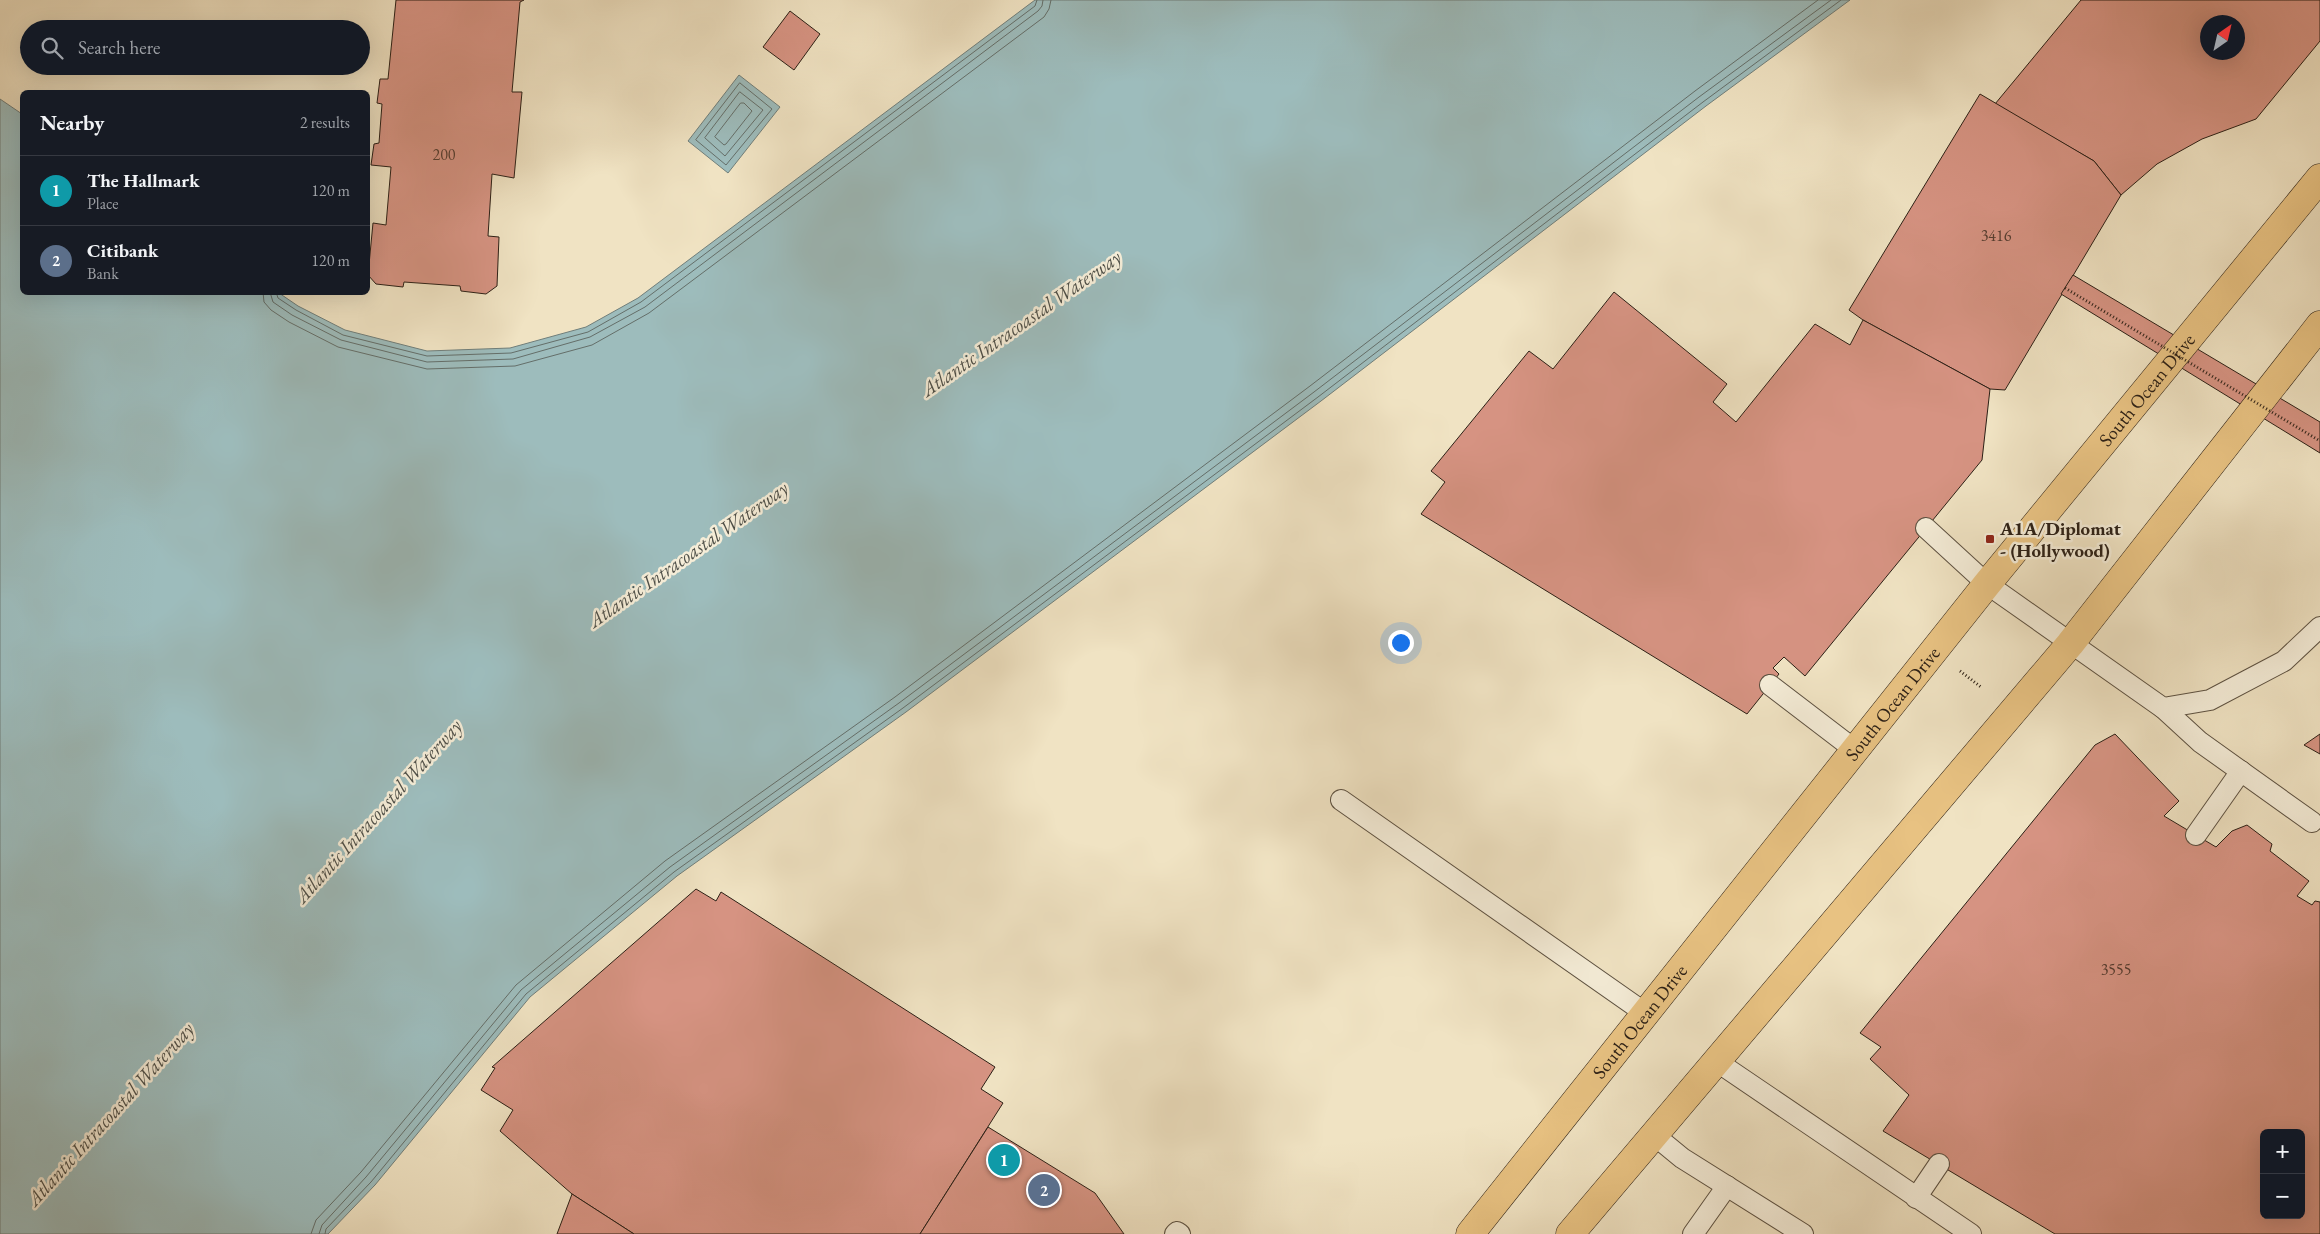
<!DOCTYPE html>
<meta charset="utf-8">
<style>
body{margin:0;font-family:"EB Garamond",serif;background:#242831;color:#f1f3f6}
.controls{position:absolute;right:15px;bottom:15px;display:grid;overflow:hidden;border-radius:8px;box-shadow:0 5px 20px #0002}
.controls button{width:45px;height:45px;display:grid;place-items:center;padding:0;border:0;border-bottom:1px solid #363941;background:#171b24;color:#f1f3f6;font:25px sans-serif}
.compass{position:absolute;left:2200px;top:15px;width:45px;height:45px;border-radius:50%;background:#171b24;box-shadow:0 5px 20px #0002;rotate:34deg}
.you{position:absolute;left:1400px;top:642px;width:18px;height:18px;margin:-12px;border:4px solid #fff;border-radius:50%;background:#1a73e8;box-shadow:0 0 0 8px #1a73e833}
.badge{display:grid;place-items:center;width:32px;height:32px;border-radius:50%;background:#0f766e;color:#fff;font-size:16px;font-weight:700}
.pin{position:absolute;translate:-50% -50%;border:2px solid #fff;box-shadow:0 1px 5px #0006}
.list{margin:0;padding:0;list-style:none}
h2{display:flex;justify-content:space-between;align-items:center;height:65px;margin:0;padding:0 20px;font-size:21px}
h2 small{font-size:16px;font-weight:400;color:#9ea1a6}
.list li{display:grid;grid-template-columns:32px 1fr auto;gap:15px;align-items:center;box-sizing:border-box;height:70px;padding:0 20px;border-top:1px solid #363941}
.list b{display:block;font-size:19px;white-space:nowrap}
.list p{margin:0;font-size:16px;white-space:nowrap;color:#9ea1a6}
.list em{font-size:16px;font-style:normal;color:#9ea1a6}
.icon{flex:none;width:28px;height:28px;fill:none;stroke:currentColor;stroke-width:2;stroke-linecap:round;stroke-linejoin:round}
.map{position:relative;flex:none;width:2320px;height:1234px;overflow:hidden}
.search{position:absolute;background:#171b24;box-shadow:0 5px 20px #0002;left:20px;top:20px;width:350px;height:55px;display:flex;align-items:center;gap:12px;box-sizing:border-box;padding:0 18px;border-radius:28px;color:#9ea1a6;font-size:19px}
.panel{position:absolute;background:#171b24;box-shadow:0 5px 20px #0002;left:20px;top:90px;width:350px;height:205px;border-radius:8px}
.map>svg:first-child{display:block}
.water{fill:#9dbcbc;stroke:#707e7a}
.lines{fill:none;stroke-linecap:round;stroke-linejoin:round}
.shore{stroke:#646e69;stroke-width:1}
.building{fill:#d69382;stroke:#2c2016;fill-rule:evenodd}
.service-casing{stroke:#5d5141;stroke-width:22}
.primary-casing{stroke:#2c2016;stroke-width:29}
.path{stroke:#2c2016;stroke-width:3;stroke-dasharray:1 2.5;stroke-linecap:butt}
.service{stroke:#f5edd8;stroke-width:20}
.primary{stroke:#e8c282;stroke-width:28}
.path-bridge{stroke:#2c2016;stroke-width:3;stroke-dasharray:1 2.5;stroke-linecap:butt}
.poi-dot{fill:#8f2418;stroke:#f5edd8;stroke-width:2}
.labels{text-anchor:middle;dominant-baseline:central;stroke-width:5;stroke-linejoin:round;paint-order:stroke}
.number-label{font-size:16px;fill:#563d31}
.street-label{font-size:19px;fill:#2c2016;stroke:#f5edd8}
.poi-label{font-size:19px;font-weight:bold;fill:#2c2016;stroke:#f5edd8;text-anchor:start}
.water-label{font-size:20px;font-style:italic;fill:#4e4f48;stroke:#f5edd8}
</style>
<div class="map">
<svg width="2320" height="1234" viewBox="0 0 2320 1234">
<rect width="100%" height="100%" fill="#f0e3c3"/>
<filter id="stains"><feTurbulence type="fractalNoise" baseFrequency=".004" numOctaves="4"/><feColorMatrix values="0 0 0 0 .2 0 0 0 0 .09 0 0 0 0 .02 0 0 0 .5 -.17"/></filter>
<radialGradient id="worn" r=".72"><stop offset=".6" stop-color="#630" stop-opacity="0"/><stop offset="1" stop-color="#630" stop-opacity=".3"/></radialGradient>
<g class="water">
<polygon points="1035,0 1850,0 1706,106 1321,401 906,712 677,876 530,997 375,1185 328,1234 0,1234 0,99 22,114 22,292 279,293 298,306 345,330 427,351 510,348 586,327 638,298"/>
<polygon points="739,75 780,107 728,173 688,141"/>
</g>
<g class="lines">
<g class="shore">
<polygon points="740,83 772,109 726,165 696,140"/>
<polygon points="740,92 763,110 725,156 705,138"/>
<polygon points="741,103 744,103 752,111 726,144 724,145 715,137"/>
<polyline points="263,292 264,302 271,310 289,322 338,347 427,369 515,366 592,345 649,313 1044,17 1049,9 1051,0"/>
<polyline points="270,292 273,302 292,315 341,340 427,362 513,359 590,337 645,307 1038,11 1042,6 1043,0"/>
<polyline points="276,292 278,298 296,310 343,335 427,356 511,353 588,332 641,302 1035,6 1037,0"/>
<polyline points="311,1234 316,1220 361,1172 516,985 665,861 895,697 1310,386 1695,91 1818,0"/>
<polyline points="319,1234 322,1225 366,1177 521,990 670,867 899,703 1314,392 1699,97 1831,0"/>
<polyline points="325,1234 326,1229 371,1182 526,994 674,872 903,708 1318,397 1703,102 1841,0"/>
</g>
</g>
<g class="building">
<polygon points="396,0 524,0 520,2 512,92 522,92 514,178 492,174 488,236 499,237 497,286 486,294 461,291 460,286 404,282 403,287 376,284 368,275 373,223 386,225 391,167 371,165 374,144 379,143 382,104 377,103 380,79 388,79"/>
<path d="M 2081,0 L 2320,0 L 2320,41 L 2256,119 L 2202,139 L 2157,164 L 2121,195 L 2094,161 L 1995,104 ZM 2208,22 L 2238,22 L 2238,52 L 2208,52 Z"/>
<polygon points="790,11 820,34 794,70 763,47"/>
<polygon points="1980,94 2094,161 2121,195 2005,390 1990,389 1863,320 1849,310"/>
<polygon points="2073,275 2320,422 2320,453 2061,294"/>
<polygon points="1614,292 1727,384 1713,402 1736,422 1815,324 1850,345 1863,320 1990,389 1982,460 1805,676 1784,657 1773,668 1779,674 1747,714 1421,514 1445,482 1431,471 1529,351 1553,369"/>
<path d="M 2115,734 L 2179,801 L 2164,816 L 2216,847 L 2232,831 L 2247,825 L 2272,844 L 2270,851 L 2309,881 L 2297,896 L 2312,905 L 2315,901 L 2320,902 L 2320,1234 L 2055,1234 L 1883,1131 L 1909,1095 L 1870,1059 L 1881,1047 L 1860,1033 L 2095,745 ZM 2264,1133 L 2301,1133 L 2301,1215 L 2264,1215 Z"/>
<polygon points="2320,734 2320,754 2304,745"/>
<polygon points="696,889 716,901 721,892 995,1067 981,1089 1003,1103 920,1234 634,1234 572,1194 500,1131 513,1110 481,1090 495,1068 492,1067"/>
<polygon points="988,1127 1095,1193 1124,1234 920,1234"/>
<polygon points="572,1194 634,1234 557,1234"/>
</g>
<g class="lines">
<defs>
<g id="service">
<polyline points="1926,528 1987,584 2163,708 2210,700 2284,661 2320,627"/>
<polyline points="1770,685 1855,750"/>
<polyline points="2163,708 2200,742 2312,822"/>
<polyline points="1341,800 1645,1013"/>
<polyline points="2196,835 2241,771"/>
<polyline points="1716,1061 1971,1234"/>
<polyline points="1654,1135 1682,1158 1803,1234"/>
<polyline points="1916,1198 1939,1164"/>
<polyline points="1175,1234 1177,1232 1180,1234"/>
<polyline points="1693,1234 1727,1186"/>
</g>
<g id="primary">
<path id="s1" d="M 1470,1234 L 1987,584 L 2320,178"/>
<polyline points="1570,1234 2070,644 2320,325"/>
</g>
</defs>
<use href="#service" class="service-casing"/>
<use href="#primary" class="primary-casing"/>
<polyline class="path" points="1960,671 1981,687"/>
<use href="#service" class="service"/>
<use href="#primary" class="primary"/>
<polyline class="path-bridge" points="2065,288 2320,441"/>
</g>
<rect class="poi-dot" x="1985" y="534" width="10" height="10" rx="2.5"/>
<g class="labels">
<g class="number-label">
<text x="444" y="154">200</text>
<text x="1996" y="235">3416</text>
<text x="2116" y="969">3555</text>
</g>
<g class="street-label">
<text stroke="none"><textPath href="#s1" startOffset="1082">South Ocean Drive</textPath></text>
<text stroke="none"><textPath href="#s1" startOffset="678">South Ocean Drive</textPath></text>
<text stroke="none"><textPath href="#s1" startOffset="272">South Ocean Drive</textPath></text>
</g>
<g class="poi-label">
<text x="2000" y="528">A1A/Diplomat<tspan x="2000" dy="22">- (Hollywood)</tspan></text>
</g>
<g class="water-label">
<text transform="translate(1021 323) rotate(-35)">Atlantic Intracoastal Waterway</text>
<text transform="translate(688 554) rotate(-35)">Atlantic Intracoastal Waterway</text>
<text transform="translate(378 811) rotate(-48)">Atlantic Intracoastal Waterway</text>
<text transform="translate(110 1114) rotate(-48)">Atlantic Intracoastal Waterway</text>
</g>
</g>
<rect width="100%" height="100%" filter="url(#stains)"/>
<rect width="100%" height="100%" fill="url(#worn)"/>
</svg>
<div class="controls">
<button>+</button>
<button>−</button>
</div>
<svg class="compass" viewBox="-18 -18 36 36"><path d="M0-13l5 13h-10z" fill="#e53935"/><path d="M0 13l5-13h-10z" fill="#9ea1a6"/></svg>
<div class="you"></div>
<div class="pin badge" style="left:1004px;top:1160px;background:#0f9aa8">1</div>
<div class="pin badge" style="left:1044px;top:1190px;background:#5c6f8a">2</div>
<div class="search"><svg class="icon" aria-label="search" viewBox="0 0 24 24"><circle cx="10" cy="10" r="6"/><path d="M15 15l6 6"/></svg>Search here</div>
<section class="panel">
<h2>Nearby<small>2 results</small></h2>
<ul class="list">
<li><span class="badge" style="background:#0f9aa8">1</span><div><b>The Hallmark</b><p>Place</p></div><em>120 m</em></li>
<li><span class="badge" style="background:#5c6f8a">2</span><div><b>Citibank</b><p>Bank</p></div><em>120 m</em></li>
</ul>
</section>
</div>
